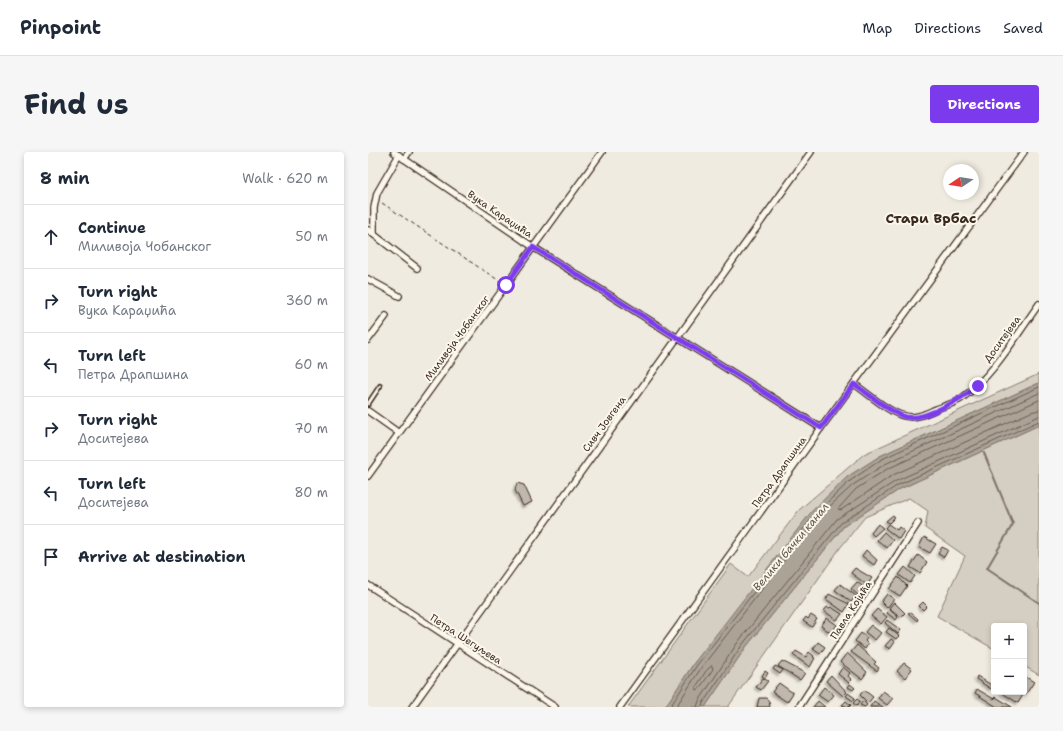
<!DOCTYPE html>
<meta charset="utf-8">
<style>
body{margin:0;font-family:"Shantell Sans",sans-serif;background:#f6f6f7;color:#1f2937}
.controls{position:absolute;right:12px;bottom:12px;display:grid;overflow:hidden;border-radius:4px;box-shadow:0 2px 6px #0003}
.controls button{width:36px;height:36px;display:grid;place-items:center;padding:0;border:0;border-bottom:1px solid #e0e1e3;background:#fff;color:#1f2937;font:20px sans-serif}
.compass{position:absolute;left:575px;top:12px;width:36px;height:36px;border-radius:50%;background:#fff;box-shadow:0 2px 6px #0003;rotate:258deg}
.stop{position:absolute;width:12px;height:12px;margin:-9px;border:3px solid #7c3aed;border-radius:50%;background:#fff}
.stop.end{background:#7c3aed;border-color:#fff;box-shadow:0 1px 4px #0008}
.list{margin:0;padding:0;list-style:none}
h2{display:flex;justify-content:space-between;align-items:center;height:52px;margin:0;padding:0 16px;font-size:17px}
h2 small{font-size:13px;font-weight:400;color:#747a83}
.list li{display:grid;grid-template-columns:26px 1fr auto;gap:12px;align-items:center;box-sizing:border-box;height:64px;padding:0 16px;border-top:1px solid #e0e1e3}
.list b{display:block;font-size:15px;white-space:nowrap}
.list p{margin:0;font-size:13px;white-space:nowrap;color:#747a83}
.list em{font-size:13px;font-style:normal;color:#747a83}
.icon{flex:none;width:22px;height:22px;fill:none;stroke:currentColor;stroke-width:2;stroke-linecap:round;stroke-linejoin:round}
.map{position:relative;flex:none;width:671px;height:555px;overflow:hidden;border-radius:4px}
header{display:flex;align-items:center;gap:24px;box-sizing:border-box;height:56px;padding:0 20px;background:#fff;border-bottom:1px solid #e0e1e3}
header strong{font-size:19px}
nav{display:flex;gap:22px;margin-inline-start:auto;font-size:14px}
.intro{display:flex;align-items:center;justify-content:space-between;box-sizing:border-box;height:96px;padding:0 24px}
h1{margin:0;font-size:28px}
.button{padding:10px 18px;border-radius:4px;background:#7c3aed;color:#fff;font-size:14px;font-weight:700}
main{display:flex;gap:24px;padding:0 24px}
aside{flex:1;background:#fff;border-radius:4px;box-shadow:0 2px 6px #0003}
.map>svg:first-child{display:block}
.green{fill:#d5cec3;stroke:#887c70}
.water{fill:#aca397;stroke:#7f7367}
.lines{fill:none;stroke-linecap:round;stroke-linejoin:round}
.shore{stroke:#685a4e;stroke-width:1}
.stream{stroke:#7f7367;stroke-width:2}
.building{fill:#c0b8ad;stroke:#3b2a1e;filter:url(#shadow)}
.service-casing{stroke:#3b2a1e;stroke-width:6}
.minor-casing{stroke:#3b2a1e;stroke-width:8}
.path{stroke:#3b2a1e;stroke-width:1;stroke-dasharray:4 3;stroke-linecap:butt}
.service{stroke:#fbf7ec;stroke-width:3}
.minor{stroke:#fbf7ec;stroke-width:5.5}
.route{stroke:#7c3aed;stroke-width:5}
.labels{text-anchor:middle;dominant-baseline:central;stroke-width:4;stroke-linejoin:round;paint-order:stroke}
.street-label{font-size:10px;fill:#3b2a1e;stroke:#fbf7ec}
.water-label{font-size:11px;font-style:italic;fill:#635448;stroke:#fbf7ec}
.district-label{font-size:14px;font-weight:bold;fill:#3b2a1e;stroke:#fbf7ec}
</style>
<header>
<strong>Pinpoint</strong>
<nav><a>Map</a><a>Directions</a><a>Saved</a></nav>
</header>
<div class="intro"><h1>Find us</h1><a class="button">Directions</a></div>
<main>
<aside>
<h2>8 min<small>Walk · 620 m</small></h2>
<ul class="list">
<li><svg class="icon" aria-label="ahead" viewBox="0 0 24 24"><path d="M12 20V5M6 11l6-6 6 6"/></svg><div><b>Continue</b><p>Миливоја Чобанског</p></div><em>50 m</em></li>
<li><svg class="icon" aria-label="right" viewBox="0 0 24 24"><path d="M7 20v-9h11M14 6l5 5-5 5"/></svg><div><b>Turn right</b><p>Вука Караџића</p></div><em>360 m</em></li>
<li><svg class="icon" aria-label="left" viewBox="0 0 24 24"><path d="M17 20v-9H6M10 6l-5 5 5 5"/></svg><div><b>Turn left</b><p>Петра Драпшина</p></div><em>60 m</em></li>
<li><svg class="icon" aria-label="right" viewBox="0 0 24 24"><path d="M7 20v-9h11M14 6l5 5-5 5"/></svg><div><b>Turn right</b><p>Доситејева</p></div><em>70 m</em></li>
<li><svg class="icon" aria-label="left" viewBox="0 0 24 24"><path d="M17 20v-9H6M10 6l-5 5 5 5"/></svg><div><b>Turn left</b><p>Доситејева</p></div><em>80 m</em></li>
<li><svg class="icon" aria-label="arrive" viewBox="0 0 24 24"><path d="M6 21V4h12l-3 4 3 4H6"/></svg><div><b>Arrive at destination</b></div></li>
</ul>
</aside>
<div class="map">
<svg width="671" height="555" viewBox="0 0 671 555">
<defs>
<filter id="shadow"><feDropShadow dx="-2" dy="2" stdDeviation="1" flood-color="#0004"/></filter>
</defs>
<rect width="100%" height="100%" fill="#f0ebe0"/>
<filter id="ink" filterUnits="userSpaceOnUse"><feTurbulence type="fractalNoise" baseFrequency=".025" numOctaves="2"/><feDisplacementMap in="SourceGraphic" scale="8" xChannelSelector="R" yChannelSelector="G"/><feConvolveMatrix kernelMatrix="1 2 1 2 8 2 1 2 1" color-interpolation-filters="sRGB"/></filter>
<g filter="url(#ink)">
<g class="green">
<polygon points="671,222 671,231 512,304 479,325 326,511 297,555 260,555 363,412 380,425 431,358 496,302"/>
<polygon points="671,273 671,523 656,514 656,474 626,474 626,497 569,464 597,404 557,376 560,359 541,346 497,365 472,396 360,555 337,555 378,495 476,374 532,337"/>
</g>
<polygon class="water" points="671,231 671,273 532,337 476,374 378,495 337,555 297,555 326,511 444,359 479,325 512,304"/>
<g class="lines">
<g class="shore">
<polyline points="671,248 519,317 488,337 470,357 473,358 525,323 663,260 671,258"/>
<polygon points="344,514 345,517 331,537 328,538 328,535 338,519"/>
<polyline points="302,555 329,513 447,362 482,329 514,307 671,235"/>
<polyline points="308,555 333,516 450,365 485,333 517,312 671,241"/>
<polyline points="329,555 331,549 370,490 469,367 528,329 671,264"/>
<polyline points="334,555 335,551 374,493 473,371 530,333 671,269"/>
</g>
<polyline class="stream" points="616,301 645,372 619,416 671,451"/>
</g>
<g class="building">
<polygon points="149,331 156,333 164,350 155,354 147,338"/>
<polygon points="525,363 527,365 521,371 518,369"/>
<polygon points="510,372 515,376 506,384 503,381"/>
<polygon points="520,372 529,378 531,375 536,379 531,387 517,376"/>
<polygon points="516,380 525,388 519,396 509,388"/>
<polygon points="556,385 568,392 562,401 551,395"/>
<polygon points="574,395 580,398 576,405 570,402"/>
<polygon points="498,398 509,408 506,413 494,404"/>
<polygon points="550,403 559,410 552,421 542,415"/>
<polygon points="537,415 547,424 542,431 531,423"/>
<polygon points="487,416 504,426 499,433 483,421"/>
<polygon points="530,425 539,434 532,444 521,437"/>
<polygon points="489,430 497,436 491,444 483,437"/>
<polygon points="472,432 488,444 483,450 467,438"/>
<polygon points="461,442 481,452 476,460 458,447"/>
<polygon points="519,442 526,447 519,456 513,450"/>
<polygon points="526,450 537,461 533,465 521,456"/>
<polygon points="555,450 559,454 555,458 551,454"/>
<polygon points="459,455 462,456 463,455 474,462 469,468 456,459"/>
<polygon points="509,457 519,465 513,472 503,464"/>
<polygon points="522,458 530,465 528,468 519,461"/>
<polygon points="542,460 550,467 549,469 540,461"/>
<polygon points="443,463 449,467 444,475 435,469 438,465 440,467"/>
<polygon points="459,466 469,473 463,481 453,474"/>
<polygon points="519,468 533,478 530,482 517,471"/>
<polygon points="503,473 513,481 507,488 497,480"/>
<polygon points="521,476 531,484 528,487 518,480"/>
<polygon points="493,481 499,486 497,489 500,492 497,497 487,489"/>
<polygon points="523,487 527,490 522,497 517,494"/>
<polygon points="450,490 457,495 452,502 445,497"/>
<polygon points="489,493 508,510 506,512 511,516 509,519 483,500"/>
<polygon points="428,499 438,505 441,500 446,504 445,505 447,506 442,515 425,503"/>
<polygon points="479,501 499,520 494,527 472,510"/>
<polygon points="414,509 437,521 432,528 410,514"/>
<polygon points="536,511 544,517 537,526 529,519"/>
<polygon points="407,514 415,518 412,522 405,517"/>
<polygon points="475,515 482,521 480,524 484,528 481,531 470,522"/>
<polygon points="397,519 400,521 397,526 394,524"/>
<polygon points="463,523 479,540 475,544 458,529"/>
<polygon points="609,524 625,534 623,537 608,527"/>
<polygon points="656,525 658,525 666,530 658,542 655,540"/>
<polygon points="395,526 400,529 393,538 388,535"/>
<polygon points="411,531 425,541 419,550 404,540"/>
<polygon points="482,532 487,536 485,538 480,535"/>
<polygon points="456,535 466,543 460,550 450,543"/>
<polygon points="609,537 626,547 628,545 644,555 629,555 607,541"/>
<polygon points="496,538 505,545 500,551 492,543"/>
<polygon points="515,539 525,546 519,553 510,546"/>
<polygon points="633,540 650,540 655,543 650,551"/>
<polygon points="480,541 487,546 485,549 478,544"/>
<polygon points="391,546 398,546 401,549 402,555 389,555"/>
<polygon points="489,547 492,549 489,554 485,551"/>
<polygon points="450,549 457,555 445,555"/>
<polygon points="478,549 483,553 481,555 474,553"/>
<polygon points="495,549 499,553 497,555 492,553"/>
<polygon points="506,549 515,555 502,555"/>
</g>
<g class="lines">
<defs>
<polyline id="service" points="0,252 12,234"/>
<g id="minor">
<polyline points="26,0 165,95 453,276"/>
<polyline points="36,7 41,0"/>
<polyline points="0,78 49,116"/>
<polyline points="6,82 6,56 9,41 31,3"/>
<polyline points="0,127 31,144"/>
<polyline points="0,188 18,164"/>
<path d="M 486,232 C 500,241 521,261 537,264 C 547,267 557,262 566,258 C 575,254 586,252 594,246 C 626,223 648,184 671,152"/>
<polyline points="0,259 31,281"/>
<polyline points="0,324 234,0"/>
<polyline points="0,433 187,555"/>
<polyline points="44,555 443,0"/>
<polyline points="252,555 453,276 656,0"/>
<polyline points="431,555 550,371"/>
</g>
</defs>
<use href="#service" class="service-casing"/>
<use href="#minor" class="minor-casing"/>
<polyline class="path" points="14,51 133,130"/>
<use href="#service" class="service"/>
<use href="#minor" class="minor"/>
</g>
</g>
<g class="lines" filter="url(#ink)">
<path class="route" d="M 138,133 L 165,95 L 453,276 L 486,232 C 500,241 522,261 538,265 C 558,269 595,245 610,234"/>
</g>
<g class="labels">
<g class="street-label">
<text transform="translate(132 62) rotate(34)">Вука Караџића</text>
<text transform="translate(89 186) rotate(-54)">Миливоја Чобанског</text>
<text transform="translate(634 187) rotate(-54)">Доситејева</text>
<text transform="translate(236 272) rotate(-54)">Сивч Јовгена</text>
<text transform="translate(411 320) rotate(-54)">Петра Драпшина</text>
<text transform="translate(483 458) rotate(-57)">Павла Којића</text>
<text transform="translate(98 487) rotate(33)">Петра Шегуљева</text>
</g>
<g class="water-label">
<text transform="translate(423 395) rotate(-50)">Велики бачки канал</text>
</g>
<g class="district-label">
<text x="563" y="66">Стари Врбас</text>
</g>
</g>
</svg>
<div class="controls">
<button>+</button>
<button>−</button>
</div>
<svg class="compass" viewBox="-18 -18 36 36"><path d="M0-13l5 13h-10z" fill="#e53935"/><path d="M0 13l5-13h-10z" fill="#747a83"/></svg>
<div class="stop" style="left:138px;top:133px"></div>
<div class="stop end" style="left:610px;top:234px"></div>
</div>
</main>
